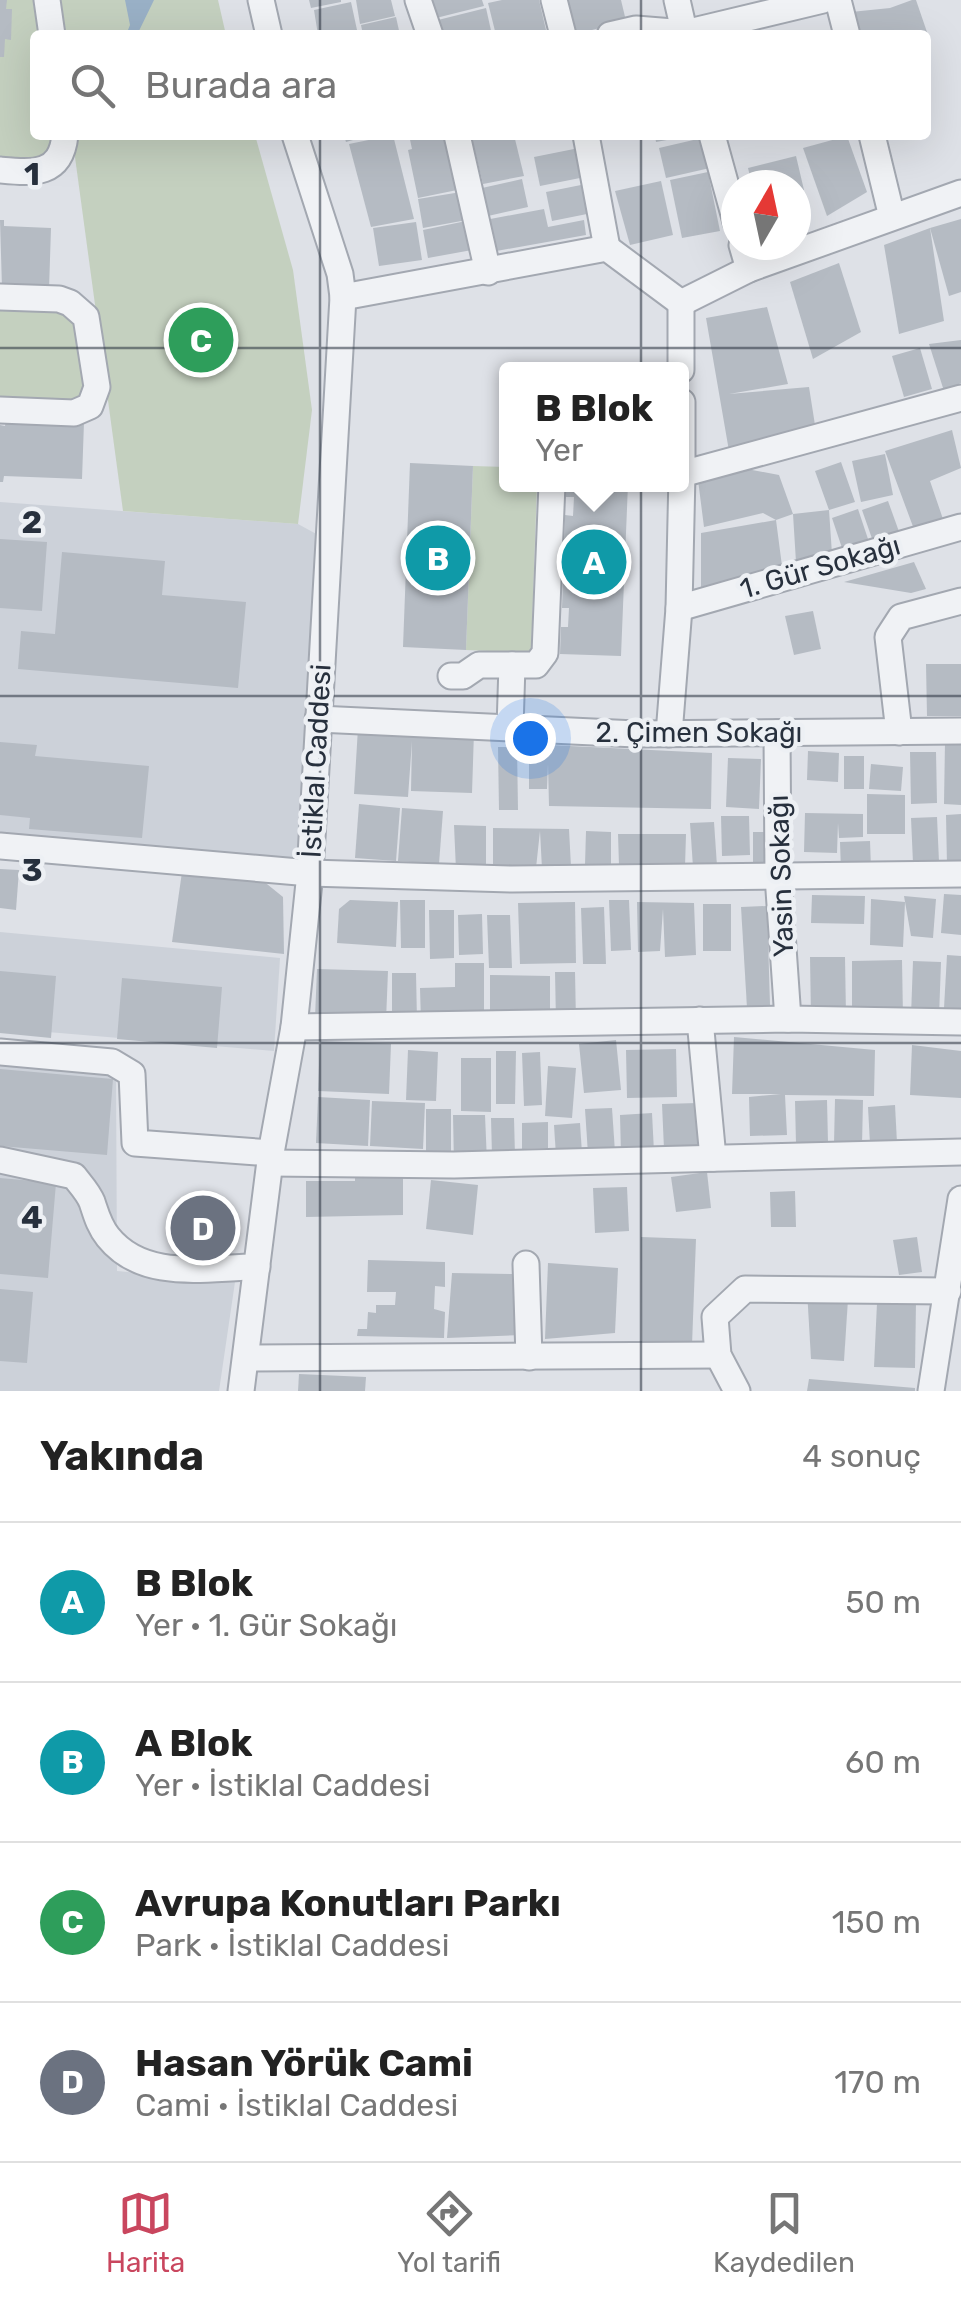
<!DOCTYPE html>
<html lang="tr">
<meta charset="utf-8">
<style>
body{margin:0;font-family:Rubik,sans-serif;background:#f6f6f6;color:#222}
.compass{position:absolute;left:721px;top:170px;width:90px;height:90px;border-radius:50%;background:#fff;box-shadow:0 10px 40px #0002;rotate:9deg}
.you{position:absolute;left:530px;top:738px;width:35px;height:35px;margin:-25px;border:8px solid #fff;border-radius:50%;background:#1a73e8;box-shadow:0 0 0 15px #1a73e833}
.badge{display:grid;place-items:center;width:65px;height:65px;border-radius:50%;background:#c9465e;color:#fff;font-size:32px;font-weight:700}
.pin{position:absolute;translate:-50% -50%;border:5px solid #fff;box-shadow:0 2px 10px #0006}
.popup{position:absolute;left:499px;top:362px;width:190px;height:130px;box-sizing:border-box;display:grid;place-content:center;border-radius:10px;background:#fff;filter:drop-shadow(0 2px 8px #0005);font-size:32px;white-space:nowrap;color:#767676}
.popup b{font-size:38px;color:#222}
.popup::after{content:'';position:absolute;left:50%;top:100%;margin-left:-20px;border:20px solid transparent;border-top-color:#fff}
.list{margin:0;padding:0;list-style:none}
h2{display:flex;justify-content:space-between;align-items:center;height:130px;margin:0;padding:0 40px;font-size:42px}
h2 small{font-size:32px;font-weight:400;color:#767676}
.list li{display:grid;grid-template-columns:65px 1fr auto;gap:30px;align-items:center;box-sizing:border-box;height:160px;padding:0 40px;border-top:2px solid #e0e0e0}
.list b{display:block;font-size:38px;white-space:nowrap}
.list p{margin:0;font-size:32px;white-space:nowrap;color:#767676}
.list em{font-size:32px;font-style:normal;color:#767676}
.icon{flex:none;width:55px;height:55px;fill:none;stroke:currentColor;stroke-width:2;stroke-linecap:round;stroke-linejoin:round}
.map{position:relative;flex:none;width:961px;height:1391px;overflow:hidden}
.search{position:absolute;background:#fff;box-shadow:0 10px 40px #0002;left:30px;right:30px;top:30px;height:110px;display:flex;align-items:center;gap:25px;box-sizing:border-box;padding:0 35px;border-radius:10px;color:#767676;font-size:38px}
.sheet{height:770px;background:#fff}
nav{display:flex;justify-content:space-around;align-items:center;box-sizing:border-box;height:140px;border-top:2px solid #e0e0e0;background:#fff;font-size:28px;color:#767676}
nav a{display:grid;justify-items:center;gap:5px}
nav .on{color:#c9465e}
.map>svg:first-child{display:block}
.built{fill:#ccd1d9}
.green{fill:#c4d0bf}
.water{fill:#99b0c6}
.building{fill:#b5bbc3}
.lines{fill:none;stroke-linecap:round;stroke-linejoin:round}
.minor-casing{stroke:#a3a8b1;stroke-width:29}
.minor{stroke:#f0f2f5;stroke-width:25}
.grid{fill:none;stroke:#27303d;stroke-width:2.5;stroke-opacity:0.55}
.labels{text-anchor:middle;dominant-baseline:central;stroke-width:9;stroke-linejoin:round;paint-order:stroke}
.street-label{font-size:28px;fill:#27303d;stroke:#edf0f4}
.grid-label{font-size:32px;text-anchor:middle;font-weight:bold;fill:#27303d;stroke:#edf0f4;stroke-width:9;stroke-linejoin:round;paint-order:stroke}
</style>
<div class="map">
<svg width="961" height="1391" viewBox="0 0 961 1391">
<rect width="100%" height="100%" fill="#dee1e7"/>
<g class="built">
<polygon points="0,502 298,524 331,542 310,873 0,846"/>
<polygon points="0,932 280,958 274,1051 0,1028"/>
<polygon points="0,1063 116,1073 117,1271 235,1282 219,1391 0,1391"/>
</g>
<g class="green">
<polygon points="0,0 41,0 45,35 35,35 35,135 58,135 51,157 0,164"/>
<polygon points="53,0 218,0 226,35 58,35"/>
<polygon points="72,135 255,135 293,270 312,410 298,524 123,511"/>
<polygon points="0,304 58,306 80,320 85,400 0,403"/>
<polygon points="473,466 506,467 506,484 537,485 531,653 466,650"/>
</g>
<polygon class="water" points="125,0 154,0 137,35 126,35 130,25"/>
<g class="building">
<polygon points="0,0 7,0 6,9 12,9 11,40 5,39 4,57 0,57"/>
<polygon points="309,0 341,0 341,2 311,8"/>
<polygon points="356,0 391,0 395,16 360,24"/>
<polygon points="431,0 482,0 484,6 436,18"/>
<polygon points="502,0 539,0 546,30 524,35 496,35 488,3"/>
<polygon points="568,0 621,0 626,21 577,34"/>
<polygon points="912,0 916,0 928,35 858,35 851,12 890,8"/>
<polygon points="351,2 357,30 318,35 314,10"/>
<polygon points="486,8 492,35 441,35 438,20"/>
<polygon points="396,17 400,35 363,35 361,25"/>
<polygon points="344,135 367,135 367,136 346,142"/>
<polygon points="393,135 414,219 371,227 349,144"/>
<polygon points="409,135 454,135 462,189 418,198 408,150 412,149"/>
<polygon points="471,135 514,135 524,176 483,184"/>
<polygon points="655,135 683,135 683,137 656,142"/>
<polygon points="847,136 867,192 827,216 803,148"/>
<polygon points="702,138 710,168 666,178 659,148"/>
<polygon points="579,148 585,177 540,186 534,157"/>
<polygon points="796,156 804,190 796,192 796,185 752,185 748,168"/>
<polygon points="708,172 720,231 682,238 670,180"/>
<polygon points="522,179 528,207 488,216 482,188"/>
<polygon points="661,181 673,235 630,245 615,191"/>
<polygon points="591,183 597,212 552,221 546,192"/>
<polygon points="461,192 467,220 423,228 418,199"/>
<polygon points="544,209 548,227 584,220 586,235 491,252 485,220"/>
<polygon points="961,219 961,292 949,296 930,228"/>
<polygon points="0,220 4,220 4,226 51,228 49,290 2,288"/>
<polygon points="466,221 472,250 428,258 423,230"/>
<polygon points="416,222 422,260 379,266 373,228"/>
<polygon points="930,228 944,321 899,334 884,245"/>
<polygon points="839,263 861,332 813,359 790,282"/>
<polygon points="767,307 788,384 729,394 809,387 815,425 729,451 706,318"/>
<polygon points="961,340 961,383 944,391 929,344"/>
<polygon points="920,348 932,389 904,397 892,356"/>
<polygon points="6,419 84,422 82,479 4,476 3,482 0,482 0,425 5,426"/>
<polygon points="952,430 961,468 930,481 944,522 915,532 885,451"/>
<polygon points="885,454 893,495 861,502 852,461"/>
<polygon points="841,462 855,502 829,510 832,554 796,562 793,514 829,510 815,471"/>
<polygon points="410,463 473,466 466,650 403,647"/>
<polygon points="742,468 779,475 793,514 776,520 782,566 701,587 701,533 776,520 763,513 704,527 698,480"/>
<polygon points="566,484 628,484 621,656 560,654 561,627 568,627 569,608 562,608 565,515 573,516 574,497 566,497"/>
<polygon points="888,501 902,540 876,550 862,510"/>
<polygon points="858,509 871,548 845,557 832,518"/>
<polygon points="0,539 47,542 42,611 0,608"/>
<polygon points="62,552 165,561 162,595 246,602 238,688 18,669 21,631 55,634"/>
<polygon points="914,562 926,589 911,593 844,582"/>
<polygon points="813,611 821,649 794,655 785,616"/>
<polygon points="926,664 961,664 961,716 927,716"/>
<polygon points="358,728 474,732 472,793 411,791 412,741 408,797 354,794"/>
<polygon points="0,742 37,745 35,756 149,766 142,838 29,829 30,818 0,815"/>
<polygon points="945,742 961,744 961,805 944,804"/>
<polygon points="529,744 712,753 711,809 549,806 548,764 547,789 529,789"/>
<polygon points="498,747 517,747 518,810 499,810"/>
<polygon points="808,751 839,753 838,782 807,780"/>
<polygon points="910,752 936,752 937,803 911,804"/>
<rect x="844" y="756" width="20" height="33"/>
<polygon points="728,758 761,759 759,809 726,807"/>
<polygon points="871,764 903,767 901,791 869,789"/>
<polygon points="867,794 905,795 905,834 867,834"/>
<polygon points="359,804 400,808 396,861 355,858"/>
<polygon points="402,808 443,811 439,864 398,861"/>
<polygon points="805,813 863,814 863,837 839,838 838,823 837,853 804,852"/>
<polygon points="961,814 961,865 947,865 946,815"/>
<polygon points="721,816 749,816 750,855 722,856"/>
<polygon points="937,817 939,862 913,863 911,818"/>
<polygon points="714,822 717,866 693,867 690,823"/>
<polygon points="454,825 486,826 486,869 456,870"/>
<polygon points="493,828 569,829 571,867 542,869 540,831 536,868 493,868"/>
<polygon points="586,831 611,832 611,866 585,865"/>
<rect x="753" y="832" width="21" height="40"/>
<polygon points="618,834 686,834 685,867 619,866"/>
<polygon points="870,841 871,869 841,870 840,842"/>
<polygon points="0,869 19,870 16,910 0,908"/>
<polygon points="182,872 262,880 283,897 284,954 172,942"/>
<polygon points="944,894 961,895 961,935 941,933"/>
<polygon points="812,895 865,896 864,924 811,923"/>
<polygon points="904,896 936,899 933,938 911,936"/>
<polygon points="871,899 905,902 903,947 870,945"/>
<polygon points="350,900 398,902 396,947 337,943 339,909"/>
<polygon points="400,900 425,900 425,948 401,948"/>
<polygon points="609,900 629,900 631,950 611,951"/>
<polygon points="575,902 576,963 520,964 518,903"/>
<polygon points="637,902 694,903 696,955 665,957 663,909 660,951 638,952"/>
<rect x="703" y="904" width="28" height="47"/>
<polygon points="767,906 770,1005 747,1008 741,907"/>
<polygon points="604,907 606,964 583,964 581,908"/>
<polygon points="429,910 454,910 454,958 430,959"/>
<polygon points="482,914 483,954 459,955 458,915"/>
<polygon points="487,915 510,915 512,968 489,968"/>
<polygon points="947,955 961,956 961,1009 944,1008"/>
<polygon points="810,957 845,957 846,1016 811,1017"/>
<polygon points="902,960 903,1018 852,1018 852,961"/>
<polygon points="913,961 941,962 939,1017 911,1016"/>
<polygon points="455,963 484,963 484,1014 421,1022 420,988 455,987"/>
<polygon points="317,969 388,971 386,1021 315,1018"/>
<polygon points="0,971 56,976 51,1038 0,1033"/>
<polygon points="555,972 575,972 576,1021 556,1021"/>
<polygon points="392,973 416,973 417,1021 392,1021"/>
<polygon points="490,975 550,976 550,1021 490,1022"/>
<polygon points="122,978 222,987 217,1048 117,1039"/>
<polygon points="734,1037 875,1050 874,1096 785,1095 787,1135 750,1136 749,1097 781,1094 732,1094"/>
<polygon points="616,1040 621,1090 584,1093 579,1044"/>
<polygon points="320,1041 391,1044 389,1094 318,1091"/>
<polygon points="912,1045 961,1051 961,1098 910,1095"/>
<polygon points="676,1049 677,1097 627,1098 626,1050"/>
<polygon points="408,1050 438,1052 436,1101 406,1100"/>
<polygon points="496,1051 516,1051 515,1104 496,1104"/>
<polygon points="540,1052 542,1105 524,1106 522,1053"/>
<polygon points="461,1058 491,1058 491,1112 461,1111"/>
<polygon points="548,1066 576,1068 572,1118 545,1116"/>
<polygon points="0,1069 113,1079 107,1155 0,1146"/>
<polygon points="318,1097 370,1100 368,1146 316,1143"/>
<polygon points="835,1099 863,1100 862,1145 834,1144"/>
<polygon points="827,1100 828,1143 796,1144 795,1101"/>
<polygon points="372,1101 425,1103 423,1149 370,1146"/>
<polygon points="698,1103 700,1147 664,1149 662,1104"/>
<polygon points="895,1105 897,1143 870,1144 868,1107"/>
<polygon points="612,1108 615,1152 588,1154 585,1109"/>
<rect x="426" y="1109" width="25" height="43"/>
<polygon points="652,1113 654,1152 621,1154 620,1115"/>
<polygon points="453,1115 485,1115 487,1162 454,1164"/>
<polygon points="491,1118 514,1118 515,1156 492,1156"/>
<polygon points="548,1122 548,1148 522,1149 522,1123"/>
<polygon points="580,1123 582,1154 556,1156 554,1125"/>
<polygon points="707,1172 711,1208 676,1212 671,1177"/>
<polygon points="0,1178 56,1183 48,1278 0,1274"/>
<polygon points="355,1178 403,1178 403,1215 306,1217 306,1181 355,1181"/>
<polygon points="431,1180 478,1185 473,1235 426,1229"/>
<polygon points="627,1187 629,1231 595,1233 593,1188"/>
<polygon points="795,1191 796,1227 771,1227 770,1192"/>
<polygon points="210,1201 228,1240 196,1254 178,1216"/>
<polygon points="641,1237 696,1239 692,1345 642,1348"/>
<polygon points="917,1237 922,1272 899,1275 893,1240"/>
<polygon points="368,1260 445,1262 445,1287 435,1286 434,1309 445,1312 444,1338 357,1336 358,1329 367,1329 368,1312 376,1313 376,1305 395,1305 396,1292 367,1292"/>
<polygon points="548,1263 618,1268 615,1333 545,1339"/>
<polygon points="452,1273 516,1274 523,1335 447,1338"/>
<polygon points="0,1289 33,1292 27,1363 0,1361"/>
<polygon points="807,1290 848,1299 844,1361 811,1359"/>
<polygon points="916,1301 915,1368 874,1367 877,1303"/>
<polygon points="299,1374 366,1377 365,1391 298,1391"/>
<polygon points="809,1379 915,1388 915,1391 807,1391"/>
</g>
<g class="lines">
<defs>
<g id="minor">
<polyline points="47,0 52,35"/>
<polyline points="261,0 269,35"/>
<polyline points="418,0 430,35"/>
<polyline points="554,0 563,35"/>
<polyline points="677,0 685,35"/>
<polyline points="838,0 847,35"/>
<polyline points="610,35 636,29 685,33 823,0"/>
<polyline points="457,135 488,272"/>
<polyline points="586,135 607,248"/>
<polyline points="712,135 736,222"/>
<polyline points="872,135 892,217"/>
<path d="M 0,170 C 33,173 61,176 65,135"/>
<polyline points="742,245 749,269"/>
<polyline points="0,297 59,299 70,303 86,317 97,387 90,406 74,413 0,410"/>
<polyline points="343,297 607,248 681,303 749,269 961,193"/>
<polyline points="681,303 681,370"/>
<polyline points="682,402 682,474 961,398"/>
<polyline points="679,608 961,527"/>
<polyline points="451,676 463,676 479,665 512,665"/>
<polyline points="318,719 636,734 961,731"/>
<polyline points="510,728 512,665 536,665 545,653 552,484"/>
<polyline points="899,732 888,637 901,617 961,601"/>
<polyline points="777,733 778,876 788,1019"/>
<polyline points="669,734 679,608 682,474"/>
<polyline points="0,846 310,873 512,879 961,874"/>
<polyline points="700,1020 713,1158"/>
<polyline points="294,1027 788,1019 961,1022"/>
<polyline points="0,1052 112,1062 132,1074 135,1143 271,1153"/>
<path d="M 0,1160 L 74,1176 C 80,1184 88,1192 92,1202 C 96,1214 99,1226 108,1237 C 144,1282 207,1267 257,1267"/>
<polyline points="270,1163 454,1165 961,1152"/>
<polyline points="526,1264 529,1357"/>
<polyline points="247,1358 718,1355"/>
<polyline points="241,1391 271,1153 294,1027 310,873 343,297 340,274 295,135"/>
<polyline points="737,1391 718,1355 715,1317 745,1289 948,1291"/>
<polyline points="931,1391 961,1199"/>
</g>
</defs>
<use href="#minor" class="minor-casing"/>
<use href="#minor" class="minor"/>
</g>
<path class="grid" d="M 320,0 L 320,35M 641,0 L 641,35M 320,135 L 320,1391M 641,135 L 641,1391M 0,348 L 961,348M 0,696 L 961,696M 0,1043 L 961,1043"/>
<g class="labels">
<g class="street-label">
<text transform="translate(820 567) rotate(-16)">1. Gür Sokağı</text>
<text x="699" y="732">2. Çimen Sokağı</text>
<text transform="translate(316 761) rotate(-87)">İstiklal Caddesi</text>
<text transform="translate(781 876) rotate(-92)">Yasin Sokağı</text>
</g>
</g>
<g class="grid-label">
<text x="32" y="185">1</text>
<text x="32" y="533">2</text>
<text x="32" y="881">3</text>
<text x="32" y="1228">4</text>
</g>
</svg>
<svg class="compass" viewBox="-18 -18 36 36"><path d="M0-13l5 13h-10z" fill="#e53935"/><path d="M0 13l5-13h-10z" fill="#767676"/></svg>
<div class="you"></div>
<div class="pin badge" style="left:594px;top:562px;background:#0f9aa8">A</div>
<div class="popup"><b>B Blok</b>Yer</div>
<div class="pin badge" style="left:438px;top:558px;background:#0f9aa8">B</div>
<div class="pin badge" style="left:201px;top:340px;background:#2e9e5b">C</div>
<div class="pin badge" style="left:203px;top:1228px;background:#6b7280">D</div>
<div class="search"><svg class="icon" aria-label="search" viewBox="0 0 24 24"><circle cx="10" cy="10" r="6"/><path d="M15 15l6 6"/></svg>Burada ara</div>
</div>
<section class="sheet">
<h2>Yakında<small>4 sonuç</small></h2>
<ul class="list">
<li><span class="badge" style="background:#0f9aa8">A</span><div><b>B Blok</b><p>Yer · 1. Gür Sokağı</p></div><em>50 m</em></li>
<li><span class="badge" style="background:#0f9aa8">B</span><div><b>A Blok</b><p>Yer · İstiklal Caddesi</p></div><em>60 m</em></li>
<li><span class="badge" style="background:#2e9e5b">C</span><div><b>Avrupa Konutları Parkı</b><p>Park · İstiklal Caddesi</p></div><em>150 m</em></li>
<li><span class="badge" style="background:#6b7280">D</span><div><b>Hasan Yörük Cami</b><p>Cami · İstiklal Caddesi</p></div><em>170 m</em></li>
</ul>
</section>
<nav>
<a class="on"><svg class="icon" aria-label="map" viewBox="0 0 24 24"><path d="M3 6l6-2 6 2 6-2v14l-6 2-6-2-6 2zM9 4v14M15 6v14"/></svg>Harita</a>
<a><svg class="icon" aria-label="directions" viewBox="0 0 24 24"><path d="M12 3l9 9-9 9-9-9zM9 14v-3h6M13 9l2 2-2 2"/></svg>Yol tarifi</a>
<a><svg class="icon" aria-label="saved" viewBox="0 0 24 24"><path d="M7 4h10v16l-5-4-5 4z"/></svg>Kaydedilen</a>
</nav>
